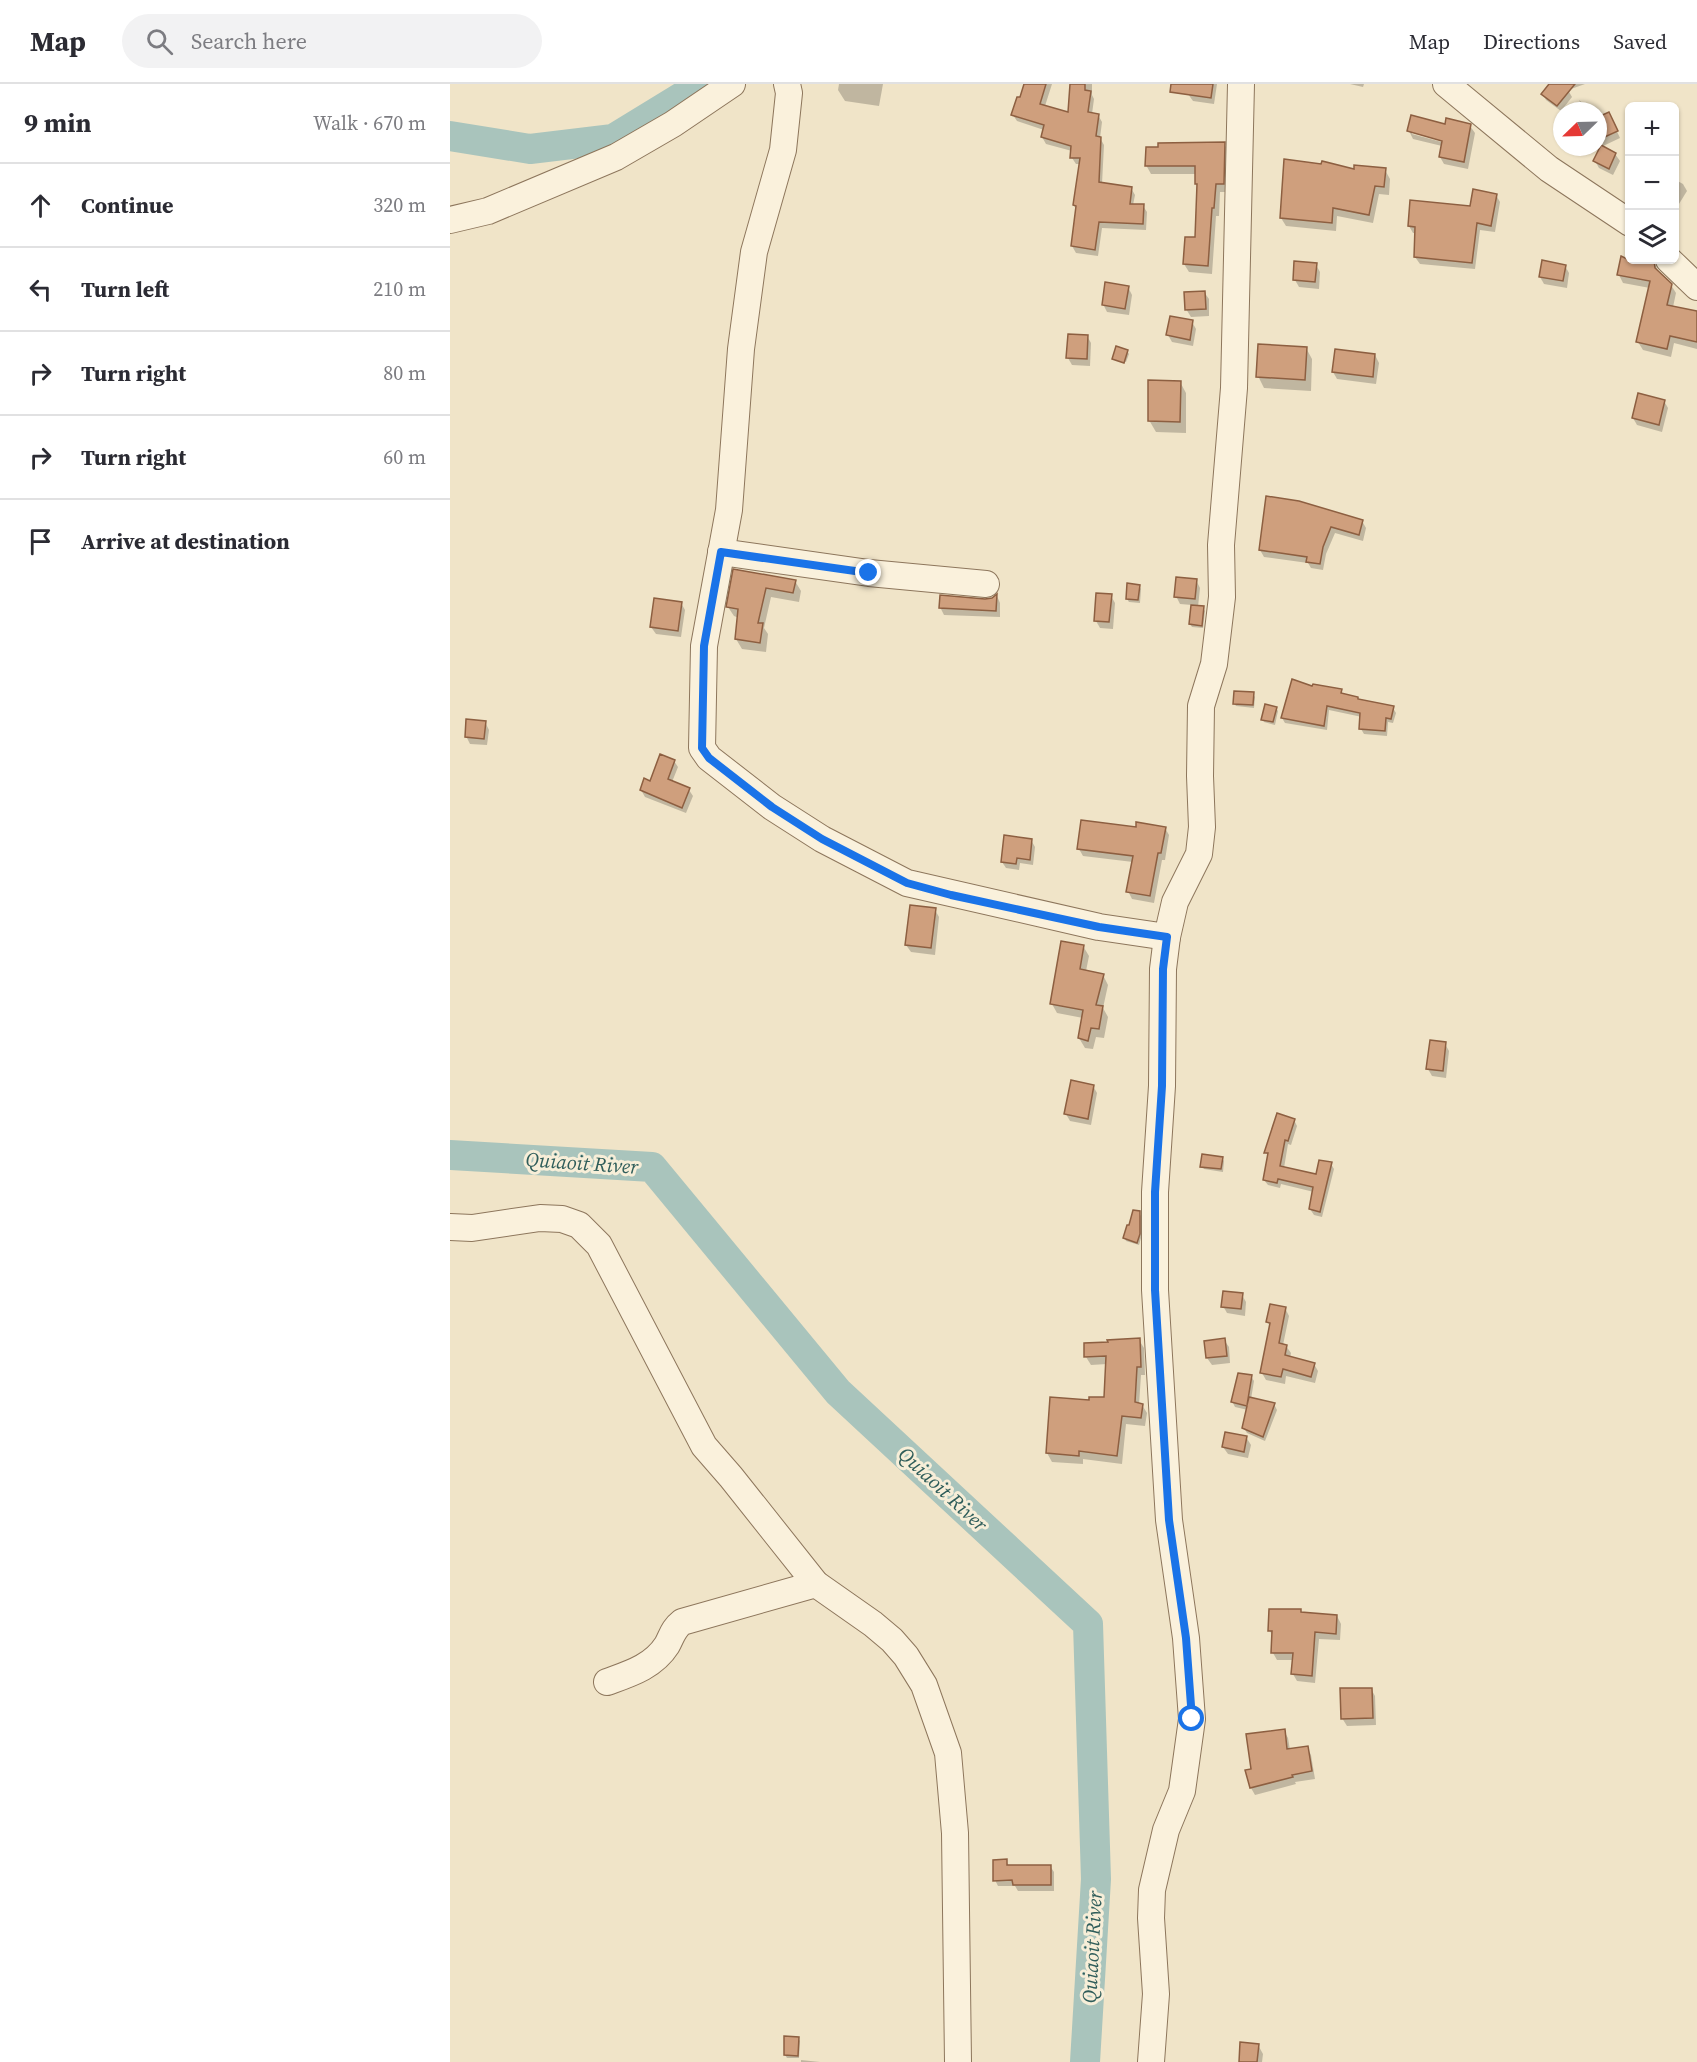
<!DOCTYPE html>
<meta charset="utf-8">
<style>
body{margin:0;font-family:"Source Serif 4",serif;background:#f2f2f3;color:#2b2b33}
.controls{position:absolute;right:18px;top:18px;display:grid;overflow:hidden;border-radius:9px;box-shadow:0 2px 4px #0004}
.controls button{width:54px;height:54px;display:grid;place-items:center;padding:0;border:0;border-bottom:2px solid #e1e1e2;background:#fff;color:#2b2b33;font:30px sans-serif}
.compass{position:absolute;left:1103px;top:18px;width:54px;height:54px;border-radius:50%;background:#fff;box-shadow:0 2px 4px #0004;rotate:247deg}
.stop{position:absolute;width:18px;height:18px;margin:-14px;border:4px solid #1a73e8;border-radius:50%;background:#fff}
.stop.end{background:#1a73e8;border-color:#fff;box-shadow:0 2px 6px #0008}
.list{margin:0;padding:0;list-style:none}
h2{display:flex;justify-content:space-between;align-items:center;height:78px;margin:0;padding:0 24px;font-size:26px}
h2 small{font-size:20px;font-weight:400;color:#7c7c81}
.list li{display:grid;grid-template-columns:39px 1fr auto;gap:18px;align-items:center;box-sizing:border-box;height:84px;padding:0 24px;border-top:2px solid #e1e1e2}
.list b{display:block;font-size:22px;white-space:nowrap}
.list em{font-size:20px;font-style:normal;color:#7c7c81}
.icon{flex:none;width:33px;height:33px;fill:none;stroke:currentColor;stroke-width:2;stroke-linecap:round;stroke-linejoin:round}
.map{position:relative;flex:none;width:1247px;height:1978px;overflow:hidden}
header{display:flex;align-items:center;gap:36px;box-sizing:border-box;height:84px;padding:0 30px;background:#fff;border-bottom:2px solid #e1e1e2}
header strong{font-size:28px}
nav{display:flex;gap:33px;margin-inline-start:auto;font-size:21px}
.search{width:420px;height:54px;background:#f2f2f3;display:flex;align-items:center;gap:15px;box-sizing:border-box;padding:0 21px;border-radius:33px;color:#7c7c81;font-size:22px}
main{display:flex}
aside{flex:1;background:#fff}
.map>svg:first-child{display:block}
.shadow{fill:#0003;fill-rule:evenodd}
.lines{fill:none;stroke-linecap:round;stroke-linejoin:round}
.river{stroke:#a9c4bc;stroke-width:30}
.building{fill:#cf9f7d;stroke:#8d5f41;stroke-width:1.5}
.minor-casing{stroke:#8d765c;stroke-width:28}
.minor{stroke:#faf1dc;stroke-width:26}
.route{stroke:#1a73e8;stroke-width:8}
.labels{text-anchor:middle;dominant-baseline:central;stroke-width:6;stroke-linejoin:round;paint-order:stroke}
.water-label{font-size:20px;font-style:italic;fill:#2f5d5a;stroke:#f7eed8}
</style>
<header>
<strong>Map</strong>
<div class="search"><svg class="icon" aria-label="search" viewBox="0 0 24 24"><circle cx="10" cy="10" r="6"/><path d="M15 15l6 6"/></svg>Search here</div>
<nav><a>Map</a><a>Directions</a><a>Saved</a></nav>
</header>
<main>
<aside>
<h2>9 min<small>Walk · 670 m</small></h2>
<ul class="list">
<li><svg class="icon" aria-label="ahead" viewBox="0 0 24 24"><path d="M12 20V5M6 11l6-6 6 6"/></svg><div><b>Continue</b></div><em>320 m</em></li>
<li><svg class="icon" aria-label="left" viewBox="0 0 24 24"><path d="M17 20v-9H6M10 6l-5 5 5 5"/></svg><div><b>Turn left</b></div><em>210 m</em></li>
<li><svg class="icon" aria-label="right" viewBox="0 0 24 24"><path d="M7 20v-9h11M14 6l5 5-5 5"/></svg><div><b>Turn right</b></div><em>80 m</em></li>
<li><svg class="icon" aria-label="right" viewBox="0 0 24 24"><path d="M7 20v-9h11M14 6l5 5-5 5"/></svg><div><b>Turn right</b></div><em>60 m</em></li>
<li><svg class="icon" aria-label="arrive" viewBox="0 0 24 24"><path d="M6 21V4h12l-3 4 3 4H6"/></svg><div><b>Arrive at destination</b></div></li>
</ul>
</aside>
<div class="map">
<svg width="1247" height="1978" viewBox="0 0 1247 1978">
<rect width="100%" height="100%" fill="#f0e4c8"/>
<g class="shadow">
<polygon points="389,0 433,0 429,22 395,17 388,6"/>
<polygon points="575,0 602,0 595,22 619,30 622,0 642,0 642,11 644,15 642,30 648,31 652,38 650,54 654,61 652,100 681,104 685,111 683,121 693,122 697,128 696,146 652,144 648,172 626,169 622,162 627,127 624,121 631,80 626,80 622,74 622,67 596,60 592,53 594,46 567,37 563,31"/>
<polygon points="740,0 767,0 764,20 743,17 738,10"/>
<polygon points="900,0 914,0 913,3"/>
<polygon points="1101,0 1135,0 1118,6 1122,13 1111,27 1096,16 1093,10"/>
<polygon points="1129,16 1142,27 1134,27"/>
<polygon points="1148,32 1162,37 1170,54 1151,63 1165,70 1170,77 1163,91 1149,84 1145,77 1151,63 1148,58"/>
<path d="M 996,42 L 1020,42 L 1025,49 L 1018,85 L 994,80 L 990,73 L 992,62 L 963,55 L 959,47 ZM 962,47 L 999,57 L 999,60 L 962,50 Z"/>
<polygon points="774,60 779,68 778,108 770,108 769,132 766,132 762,190 739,188 734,180 746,155 748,103 747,90 701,90 696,81"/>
<polygon points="935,86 940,95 939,111 929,110 923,139 887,132 886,147 836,142 831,134 905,87"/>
<polygon points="1224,95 1233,100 1237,107 1224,128"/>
<polygon points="1046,111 1050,118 1045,148 1030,146 1025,185 970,180 965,173 966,149 963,149 959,142 1021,123"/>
<polygon points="1172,174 1192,178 1192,176 1203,176 1209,189 1221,201 1226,209 1223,223 1247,234 1247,270 1247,265 1224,259 1221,273 1193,266 1188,258 1200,204 1173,199 1169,191"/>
<polygon points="866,181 870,188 869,205 849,203 845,196"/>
<polygon points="1115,182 1119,189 1117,204 1094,200 1090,193"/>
<polygon points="678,203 682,211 679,231 657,228 653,220"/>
<polygon points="754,208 759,215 759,232 741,233 736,225"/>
<polygon points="742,238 746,245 743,262 722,258 718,251"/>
<polygon points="637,252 641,259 640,282 622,281 618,274"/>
<polygon points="856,264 862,275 861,307 814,304 808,292"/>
<polygon points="677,267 679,270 676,278 664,274"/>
<polygon points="925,271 929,279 926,300 887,295 883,288"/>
<polygon points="730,298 736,309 736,349 706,348 699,336"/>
<polygon points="1214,317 1218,324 1212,348 1187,341 1183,334"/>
<polygon points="817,414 912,437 916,444 913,457 885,449 876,470 873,486 861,484 858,479 814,473 810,466"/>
<polygon points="285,487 345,497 351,507 349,518 321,513 314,544 318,550 316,568 292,565 286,555 289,534 284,532 278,523"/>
<polygon points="746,496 750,504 748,523 753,524 755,527 753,544 742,543 740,540 742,521 730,520 726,512"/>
<polygon points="689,502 691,505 690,519 679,518 677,515"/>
<polygon points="547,512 550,519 550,533 494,531 490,523 542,515"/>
<polygon points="661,512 665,519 663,545 650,544 646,537"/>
<polygon points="231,519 235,526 231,553 206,550 201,543"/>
<polygon points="843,597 863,603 891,607 894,612 909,617 943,624 946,629 943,639 938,638 937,652 914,650 911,645 912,633 879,626 877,646 835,639 832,634"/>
<polygon points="803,610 805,613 804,624 786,622 784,619"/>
<polygon points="826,624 828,627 825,641 814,638 812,635"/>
<polygon points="35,638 39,646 37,661 20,660 16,652"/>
<polygon points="224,677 228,683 222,698 239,706 243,712 236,729 195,713 191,706"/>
<polygon points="687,744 715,744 719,751 715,776 712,776 704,819 682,815 678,807 683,778 633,772 629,765"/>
<polygon points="581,756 585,763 583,781 570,779 569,786 556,784 552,778"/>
<polygon points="485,826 489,833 485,871 461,868 456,861"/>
<polygon points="633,862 639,872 636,887 653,891 658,901 653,924 658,933 654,954 646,953 643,965 635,964 629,954 633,934 607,929 602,920"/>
<polygon points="995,960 999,967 996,994 982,992 978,985"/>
<polygon points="643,1002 647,1009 641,1041 620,1037 616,1030"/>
<polygon points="844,1036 847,1042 841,1061 838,1060 834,1084 867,1092 881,1080 884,1085 872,1133 864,1131 860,1125 864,1108 831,1100 830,1104 818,1101 814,1096 819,1073 816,1069"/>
<polygon points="772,1074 774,1077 773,1088 754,1085 752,1082"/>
<polygon points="689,1129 691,1132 691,1154 689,1161 676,1157 675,1154"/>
<polygon points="792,1211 796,1218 795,1232 777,1229 773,1222"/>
<polygon points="835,1224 839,1232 833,1261 836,1262 841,1269 840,1274 864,1280 868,1287 865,1299 836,1292 835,1300 816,1296 812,1289 820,1243 818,1238"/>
<polygon points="689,1256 694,1264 695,1291 691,1291 689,1321 692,1321 697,1329 695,1342 676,1340 672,1380 633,1375 633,1380 602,1378 597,1369 641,1318 655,1315 657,1280 641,1281 636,1273"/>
<polygon points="774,1256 779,1263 780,1279 762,1281 757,1274"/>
<polygon points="801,1292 804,1297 801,1315 824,1320 827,1326 815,1357 797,1349 794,1344 798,1326 785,1323 782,1317"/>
<polygon points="796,1353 801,1361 798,1374 778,1370 773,1363"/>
<polygon points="852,1530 887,1532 891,1540 890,1556 869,1555 865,1599 847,1597 843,1590 844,1576 827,1576 823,1569 823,1553 820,1547"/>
<polygon points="921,1605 925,1612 926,1641 897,1642 892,1634"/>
<polygon points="834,1647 838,1654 840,1666 857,1663 861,1671 865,1695 845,1698 846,1700 805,1711 801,1704 802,1686"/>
<polygon points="556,1777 559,1782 600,1782 604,1788 604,1807 568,1807 565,1802 548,1802 545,1796"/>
<polygon points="348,1954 350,1957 349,1974 337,1974 335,1971"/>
<polygon points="808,1961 813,1970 812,1978 790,1978"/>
<polygon points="351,1976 370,1978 351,1978"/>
</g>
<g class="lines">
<g class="river">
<polyline points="0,52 80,65 163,55 253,0"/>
<polyline points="0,1071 202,1083 388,1308 638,1540 646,1795 635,1978"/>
</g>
</g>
<g class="building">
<polygon points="574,0 596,0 590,20 618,28 620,0 635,0 635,6 641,7 638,28 649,30 646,52 651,53 649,98 682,103 680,120 694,120 693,140 649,138 645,166 621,162 626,122 623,121 630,74 620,74 621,62 591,53 594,41 561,31 567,13 570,13"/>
<polygon points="721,0 763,0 761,14 720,8"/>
<polygon points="1099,0 1125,0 1107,22 1091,10"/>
<polygon points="1159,28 1168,47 1148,56 1148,33"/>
<polygon points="961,31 995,40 996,34 1021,40 1014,78 989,73 992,57 957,47"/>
<polygon points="775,58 774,100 766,100 764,124 762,124 758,182 733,180 735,153 745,153 747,100 745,100 745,82 695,82 696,63 708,63 708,59"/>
<polygon points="1151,61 1166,69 1159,85 1143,77"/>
<polygon points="834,75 871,80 872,77 904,85 904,81 936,84 934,103 925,102 919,131 883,124 882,139 830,134"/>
<polygon points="1023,105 1047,110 1041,142 1027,139 1022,179 964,173 965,143 958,142 960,116 1020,122"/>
<polygon points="1171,172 1179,176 1204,176 1205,184 1222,200 1217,221 1247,227 1247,258 1220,252 1217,265 1186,258 1200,197 1167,191"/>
<polygon points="1092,176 1116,181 1113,197 1089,193"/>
<polygon points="844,177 867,179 865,198 843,196"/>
<polygon points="655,198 679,202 675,225 652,221"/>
<polygon points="755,207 756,225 735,226 734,208"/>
<polygon points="720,232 743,236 740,256 716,251"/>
<polygon points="618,250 638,251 637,275 616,274"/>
<polygon points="808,260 857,263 855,296 806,293"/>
<polygon points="666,262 678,266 674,279 662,275"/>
<polygon points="885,265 925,270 923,293 882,288"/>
<polygon points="698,296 731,297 730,338 698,337"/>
<polygon points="1188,309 1215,316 1209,341 1182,334"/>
<polygon points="816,412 849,417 913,436 909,451 881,443 873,463 870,480 856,478 857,473 809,466"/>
<polygon points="283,485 346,496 343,509 316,504 308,539 313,539 310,559 285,555 288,525 276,523"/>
<polygon points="726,493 747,495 745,515 724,513"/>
<polygon points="677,499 690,501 688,516 676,515"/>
<polygon points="646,509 662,510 659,538 644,537"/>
<polygon points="547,510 546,527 489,524 490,511 535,515 542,514"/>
<polygon points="204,514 232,518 228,547 200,543"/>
<polygon points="741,521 754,522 752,542 739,540"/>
<polygon points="842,595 862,602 863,600 892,605 891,609 908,613 908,615 944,622 941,635 936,634 935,647 909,645 910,629 877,622 874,642 831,634"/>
<polygon points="784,607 804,608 803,621 783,620"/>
<polygon points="815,620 827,623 823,638 811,636"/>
<polygon points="16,635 36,637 34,655 15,653"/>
<polygon points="210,670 225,676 218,695 240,704 232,724 190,706 194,694 200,697"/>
<polygon points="631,736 686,743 686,738 716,743 711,769 708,769 700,812 676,808 683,772 627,765"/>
<polygon points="554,751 582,755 580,776 567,774 566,780 551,778"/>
<polygon points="460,821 486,824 481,864 455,861"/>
<polygon points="611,857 634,861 630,885 654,890 646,921 653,922 649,945 641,944 638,957 628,954 633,926 600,920"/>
<polygon points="980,956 996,958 993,987 976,985"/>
<polygon points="621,996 644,1001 638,1035 614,1030"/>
<polygon points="827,1029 845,1035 838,1057 835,1056 830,1082 866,1090 869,1076 882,1078 870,1128 859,1125 863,1103 828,1095 827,1099 813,1096 818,1069 814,1069"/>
<polygon points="752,1070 773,1073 771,1085 750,1083"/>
<polygon points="683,1126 690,1127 690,1150 687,1159 673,1154 677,1141 679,1141"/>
<polygon points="773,1207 793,1209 791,1225 771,1223"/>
<polygon points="820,1220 836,1223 829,1259 837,1261 835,1271 865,1279 861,1293 833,1285 831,1293 810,1289 820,1239 816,1238"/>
<polygon points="690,1254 691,1283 687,1283 685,1318 693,1320 691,1334 672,1332 667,1372 629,1367 629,1372 596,1369 600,1313 639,1316 639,1313 654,1313 656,1272 634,1273 634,1259 658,1258 657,1256"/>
<polygon points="775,1254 777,1272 756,1274 754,1257"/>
<polygon points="788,1289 802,1291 797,1321 799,1313 825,1319 813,1353 792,1344 797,1322 781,1318"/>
<polygon points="775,1348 797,1352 794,1368 772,1363"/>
<polygon points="819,1525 851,1525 851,1528 887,1531 886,1550 865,1548 862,1592 841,1590 843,1569 821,1569 822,1547 818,1547"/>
<polygon points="890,1604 922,1604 923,1634 891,1635"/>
<polygon points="835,1645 837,1665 858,1662 862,1687 842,1691 843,1693 800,1704 795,1686 801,1685 796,1650"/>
<polygon points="557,1775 557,1781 601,1781 601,1801 563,1801 562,1796 543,1797 543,1776"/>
<polygon points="334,1952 349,1953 348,1972 334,1971"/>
<polygon points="790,1958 809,1960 807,1978 789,1978"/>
</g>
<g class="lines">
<defs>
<g id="minor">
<polyline points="337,0 339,9 333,66 304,168 291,265 279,426 254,562 252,664 259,674 322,723 372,755 457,799 649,843 717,853"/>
<polyline points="996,0 1099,85 1180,139"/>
<polyline points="0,136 38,127 166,73 223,40 282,0"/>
<polyline points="1219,176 1247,203"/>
<polyline points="271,468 419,489 536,500"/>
<polyline points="0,1143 22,1144 90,1134 112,1135 129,1141 149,1161 254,1362 281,1393 366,1500 423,1540 442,1556 456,1572 474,1601 498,1669 505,1749 508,1978"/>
<path d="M 157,1598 C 179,1590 203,1583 217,1561 C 222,1552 223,1545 232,1538 L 366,1500"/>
<polyline points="701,1978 706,1910 701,1834 702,1806 716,1746 732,1707 742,1635 736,1554 719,1436 705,1206 705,1108 712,1002 713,885 717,853 725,818 749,770 752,743 750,692 751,622 764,580 772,513 771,461 784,304 791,0"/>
</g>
</defs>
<use href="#minor" class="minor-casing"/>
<use href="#minor" class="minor"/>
</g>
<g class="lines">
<polyline class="route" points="419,489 271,468 254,562 252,664 259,674 322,723 372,755 457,799 501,811 649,843 717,853 713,885 712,1002 705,1108 705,1206 719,1436 736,1554 742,1635"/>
</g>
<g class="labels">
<g class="water-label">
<text transform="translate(132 1079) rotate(4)">Quiaoit River</text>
<text transform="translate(493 1405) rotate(43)">Quiaoit River</text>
<text transform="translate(642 1863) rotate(-87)">Quiaoit River</text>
</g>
</g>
</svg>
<div class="controls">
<button>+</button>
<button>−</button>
<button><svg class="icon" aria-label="layers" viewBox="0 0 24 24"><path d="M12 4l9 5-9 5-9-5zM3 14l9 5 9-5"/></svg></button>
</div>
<svg class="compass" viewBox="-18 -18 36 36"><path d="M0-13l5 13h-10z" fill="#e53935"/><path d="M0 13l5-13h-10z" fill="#7c7c81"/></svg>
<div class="stop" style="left:742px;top:1635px"></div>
<div class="stop end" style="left:419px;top:489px"></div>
</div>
</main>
